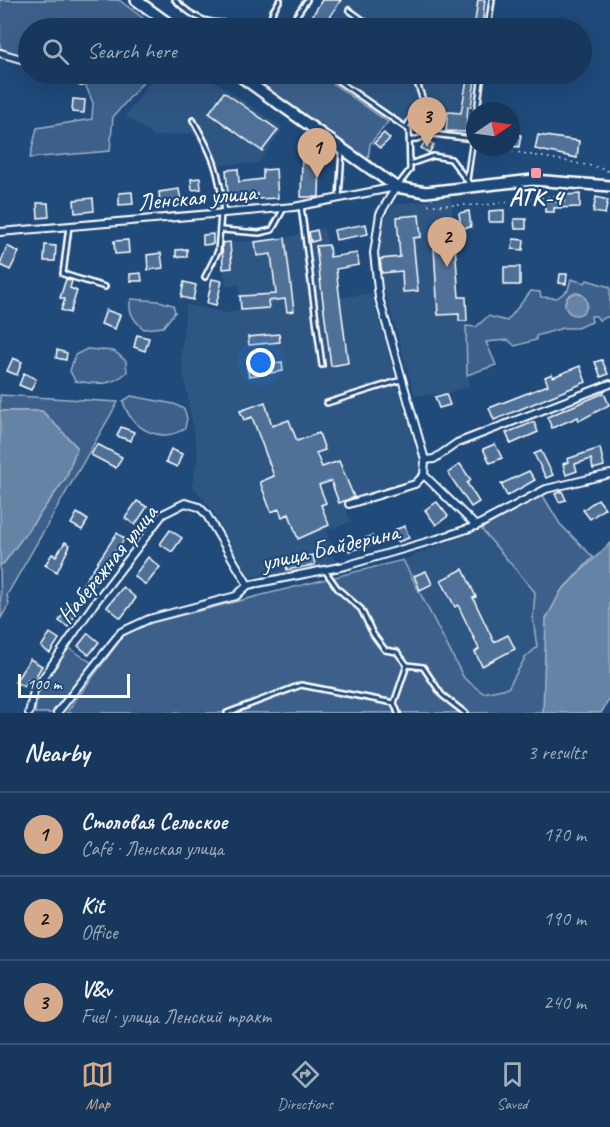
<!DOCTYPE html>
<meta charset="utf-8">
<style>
body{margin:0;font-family:Caveat,sans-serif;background:#244365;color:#f1f3f6}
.compass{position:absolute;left:466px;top:102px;width:54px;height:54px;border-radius:50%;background:#17385c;box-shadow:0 6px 24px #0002;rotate:77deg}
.scale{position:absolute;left:18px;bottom:15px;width:112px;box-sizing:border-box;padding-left:6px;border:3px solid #fff;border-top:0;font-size:16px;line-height:21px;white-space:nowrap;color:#fff;-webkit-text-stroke:4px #1f4a7a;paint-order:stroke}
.you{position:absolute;left:261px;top:363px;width:21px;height:21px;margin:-15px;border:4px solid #fff;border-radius:50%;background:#1a73e8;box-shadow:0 0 0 9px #1a73e833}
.badge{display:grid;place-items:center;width:39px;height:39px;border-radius:50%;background:#d6ab8b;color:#111;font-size:20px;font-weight:700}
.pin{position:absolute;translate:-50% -50px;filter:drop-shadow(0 2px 3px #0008)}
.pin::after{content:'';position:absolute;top:32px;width:21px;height:18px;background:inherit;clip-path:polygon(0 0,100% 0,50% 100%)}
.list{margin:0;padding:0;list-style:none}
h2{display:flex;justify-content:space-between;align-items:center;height:78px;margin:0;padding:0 24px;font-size:26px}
h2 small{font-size:20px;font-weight:400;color:#9eacbb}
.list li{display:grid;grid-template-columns:39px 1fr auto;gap:18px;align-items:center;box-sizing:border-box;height:84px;padding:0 24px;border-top:2px solid #365272}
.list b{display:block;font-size:22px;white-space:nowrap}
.list p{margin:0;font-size:20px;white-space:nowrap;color:#9eacbb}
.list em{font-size:20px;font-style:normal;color:#9eacbb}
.icon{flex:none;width:33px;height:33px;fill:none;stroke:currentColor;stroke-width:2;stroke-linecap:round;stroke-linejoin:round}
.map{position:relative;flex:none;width:610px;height:713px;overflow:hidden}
.search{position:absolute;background:#17385c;box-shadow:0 6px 24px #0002;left:18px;right:18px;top:18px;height:66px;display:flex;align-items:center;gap:15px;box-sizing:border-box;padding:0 21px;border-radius:33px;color:#9eacbb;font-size:22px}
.sheet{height:330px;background:#17385c}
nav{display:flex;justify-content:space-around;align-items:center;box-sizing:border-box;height:84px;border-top:2px solid #365272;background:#17385c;font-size:16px;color:#9eacbb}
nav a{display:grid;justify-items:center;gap:3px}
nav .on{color:#d6ab8b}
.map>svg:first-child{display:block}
.built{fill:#2e5683}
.green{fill:#3c618b;stroke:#9eb0c5;stroke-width:1.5}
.water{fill:#6583a4;stroke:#a3b5c8;stroke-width:1.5}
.building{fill:#507197;stroke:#fff;stroke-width:1.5}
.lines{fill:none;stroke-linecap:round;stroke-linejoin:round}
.service-casing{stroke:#fff;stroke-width:8}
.minor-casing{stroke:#fff;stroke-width:10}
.primary-casing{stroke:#fff;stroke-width:14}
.path{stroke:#fff;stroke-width:1.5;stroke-dasharray:1.5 4.5;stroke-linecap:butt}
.service{stroke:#1f4a7a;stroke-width:3}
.minor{stroke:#1f4a7a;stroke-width:6}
.primary{stroke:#1f4a7a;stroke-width:9}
.poi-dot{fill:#ff9aa2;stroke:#1f4a7a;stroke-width:2}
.labels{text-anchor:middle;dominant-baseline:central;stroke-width:4.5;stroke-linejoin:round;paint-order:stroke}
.street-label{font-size:24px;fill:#fff;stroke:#1f4a7a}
.poi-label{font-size:24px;font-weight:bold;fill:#fff;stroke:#1f4a7a}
</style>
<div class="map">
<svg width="610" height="713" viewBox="0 0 610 713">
<rect width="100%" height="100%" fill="#1f4a7a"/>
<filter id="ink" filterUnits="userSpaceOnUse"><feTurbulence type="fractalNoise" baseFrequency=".0167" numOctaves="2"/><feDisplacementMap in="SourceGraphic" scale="12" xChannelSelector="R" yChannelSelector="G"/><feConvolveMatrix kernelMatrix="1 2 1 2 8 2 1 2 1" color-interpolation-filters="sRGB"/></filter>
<g filter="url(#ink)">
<g class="built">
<polygon points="322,0 478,0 474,28 304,28"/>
<polygon points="155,74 204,74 283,128 259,163 213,165 193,133 154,136 126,116"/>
<polygon points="336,74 468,74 463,105 471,107 470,134 430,126 417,116 410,125"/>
<polygon points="450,197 456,231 459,297 466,297 469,386 447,393 415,396 380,274 379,259 382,227 392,205"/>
<polygon points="324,228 339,298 371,293 422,472 413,482 345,504 350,522 326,530 336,565 292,575 250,576 238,567 215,514 192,485 198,456 181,358 186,305 228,313 241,310 239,285 226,287 220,243 285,238"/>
<polygon points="481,529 535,592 533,619 537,647 525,658 508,688 483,693 464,678 403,560"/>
</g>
<g class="green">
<polygon points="0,0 119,0 156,28 28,28 28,59 0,48"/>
<polygon points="67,74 150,74 113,117 110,151 30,158 37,128 92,119 93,103 83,79"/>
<polygon points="262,74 319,74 388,122 370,144 368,160 261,86 256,80"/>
<polygon points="571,279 585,283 587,280 610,287 610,316 599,320 596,316 591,316 592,322 577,328 563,328 536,336 536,340 515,346 508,340 486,342 496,365 467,375 466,326 476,327 488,316 507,321 531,291 540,292 541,297 557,298 568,290"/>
<path d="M 131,299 L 159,301 L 173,305 L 175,312 L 163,327 L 144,329 C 134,321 127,311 131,299 Z"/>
<path d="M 87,349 L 114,351 L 126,361 L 127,372 C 111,387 96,384 75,381 L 70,371 L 75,355 Z"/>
<polygon points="0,395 118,402 7,595 9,604 1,618 0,565 4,563 66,478 77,447 42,411 0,411"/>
<path d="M 131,396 L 174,404 L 184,409 L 187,418 L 185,428 C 162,445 130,429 123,401 Z"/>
<polygon points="542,494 560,524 593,557 561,591 543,713 66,713 124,635 150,623 403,560 464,678 483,693 508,688 525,658 537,647 533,619 535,592 481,529"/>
<polygon points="68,647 92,663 54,713 35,713 37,692"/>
</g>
<g class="water">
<circle cx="576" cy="304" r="11"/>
<polygon points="0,411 42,411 77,447 66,478 4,563 0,565"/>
<polygon points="610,543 610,698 601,713 543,713 546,619 561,591"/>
</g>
<g class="building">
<polygon points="322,0 341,0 323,28 310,28 306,26"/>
<polygon points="478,0 485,0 482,28 474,28"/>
<polygon points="377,74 396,74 390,82"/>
<polygon points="468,74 476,74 471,107 468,106 466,132 446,131 448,112 461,113"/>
<polygon points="224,92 278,130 262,151 209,113"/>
<polygon points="73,99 85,100 84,113 72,112"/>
<polygon points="417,117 430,126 425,132 422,133 411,126"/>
<polygon points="384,133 390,139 380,148 374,143"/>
<polygon points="511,133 521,135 519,147 511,146"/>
<polygon points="538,135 579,141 577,158 535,149"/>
<polygon points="426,140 434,145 429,153 421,148"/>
<polygon points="302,159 320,159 319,197 301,197"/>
<polygon points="238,169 239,182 263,179 263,170 276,169 278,198 257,199 257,194 228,196 226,170"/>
<polygon points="200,178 201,189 192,190 191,179"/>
<polygon points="179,189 181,201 160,204 159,192"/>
<polygon points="132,192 133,204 119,205 119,193"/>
<polygon points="580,194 580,207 554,208 554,212 545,212 545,201 564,202 564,195"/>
<polygon points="596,197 608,200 605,214 593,212"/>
<polygon points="93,198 94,211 75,213 74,200"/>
<polygon points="37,203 48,203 49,217 38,218"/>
<polygon points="504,210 504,222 489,222 489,211"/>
<polygon points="469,211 471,227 461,228 459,213"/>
<polygon points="419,215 421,237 413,238 418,291 403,292 402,271 382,273 380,259 400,257 397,217"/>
<polygon points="514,219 526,219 526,229 515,229"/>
<polygon points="366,224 368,234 336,240 334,230"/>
<polygon points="317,230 319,240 311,242 309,232"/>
<polygon points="213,234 213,244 203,245 203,235"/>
<polygon points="285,238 294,311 287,312 285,299 268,301 269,308 241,310 240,296 276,294 271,254 257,256 255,242"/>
<polygon points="513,239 524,240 523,250 512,249"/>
<polygon points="128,240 129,253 115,254 114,241"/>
<polygon points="230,242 232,268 223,269 222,243"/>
<polygon points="45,245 56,246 55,261 44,261"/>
<polygon points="329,245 330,257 357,253 359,265 336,269 348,363 331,366 316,246"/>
<polygon points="7,246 19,252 10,270 0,265"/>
<polygon points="455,246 459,297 466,297 467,321 459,321 459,314 438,315 434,247"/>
<polygon points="187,249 187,257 176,257 176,250"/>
<polygon points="161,253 163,268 148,270 147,255"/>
<rect x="504" y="267" width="16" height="18"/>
<polygon points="141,273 142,281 130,281 130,274"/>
<polygon points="560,274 567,274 566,284 559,283"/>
<polygon points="66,279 72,281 70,288 77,291 70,313 61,310 65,299 60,298"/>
<polygon points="212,279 222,281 216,305 207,303"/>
<polygon points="184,282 196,285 193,300 181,297"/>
<polygon points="106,310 120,315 115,329 101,324"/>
<polygon points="279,334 280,342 249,345 248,337"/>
<polygon points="137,335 149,338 145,351 134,347"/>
<polygon points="57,350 67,353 66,360 56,358"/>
<polygon points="13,358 22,362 17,375 7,371"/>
<polygon points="602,360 608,374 601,377 595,362"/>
<polygon points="282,362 283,371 249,376 247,367"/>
<polygon points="580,366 586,382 494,420 489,408 548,385 545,377 552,374 553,377"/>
<polygon points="24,373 36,379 31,390 19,385"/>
<polygon points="604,393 609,405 579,421 578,417 552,428 547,417"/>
<polygon points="446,394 450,405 439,408 435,397"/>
<polygon points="265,402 272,426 289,420 297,441 319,433 325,450 316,453 322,467 339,461 354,497 339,503 331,481 319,485 326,503 321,505 329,525 298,539 289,514 282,517 279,509 271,512 260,482 274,476 252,417 244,420 240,411"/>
<polygon points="534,422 538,432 511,444 506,433"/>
<polygon points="121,427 134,432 131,441 117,436"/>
<polygon points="97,444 122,457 116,468 91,455"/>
<polygon points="495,444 502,458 490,463 483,449"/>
<polygon points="600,448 604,466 593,469 591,459 575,464 577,471 566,475 563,464 568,462 567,459"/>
<polygon points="171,449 182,454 177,467 166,462"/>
<polygon points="541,451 553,475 546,478 534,454"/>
<polygon points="460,464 471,480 467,483 479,502 471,507 448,473"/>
<polygon points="529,471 535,480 507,496 501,484"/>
<polygon points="562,491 566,500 559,502 555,494"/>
<polygon points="598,499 605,508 590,519 583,510"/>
<polygon points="137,501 147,507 135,525 125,518"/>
<polygon points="437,502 448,516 436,525 425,510"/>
<polygon points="77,513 88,520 82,530 71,524"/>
<polygon points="405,526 409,538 398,542 394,530"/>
<polygon points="170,530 182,538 172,552 160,544"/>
<polygon points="117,533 125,539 113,554 88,595 79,590"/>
<polygon points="372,536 374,544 349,551 347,544"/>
<polygon points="65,542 70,545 57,572 45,565 52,554 56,556"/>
<polygon points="313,555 315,565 287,570 285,560"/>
<polygon points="148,557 160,567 146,585 134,576"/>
<polygon points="463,569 476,597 473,598 494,642 508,635 515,649 482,666 475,652 479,649 458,605 455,607 441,580"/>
<polygon points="426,571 432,584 420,590 414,576"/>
<polygon points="123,587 136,598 121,618 107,607"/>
<polygon points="70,603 79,608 68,627 59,621"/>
<polygon points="50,633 59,639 50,653 41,647"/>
<polygon points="88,633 99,642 89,655 78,646"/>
<polygon points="30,659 42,666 32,683 28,680 24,687 15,682"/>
</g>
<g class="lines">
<defs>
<g id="service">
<path d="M 175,0 C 211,35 221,16 259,28"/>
<polyline points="349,10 374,28"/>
<polyline points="268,28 273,11 280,0"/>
<polyline points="288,28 307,0"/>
<polyline points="488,28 492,0"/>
<polyline points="328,74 409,130 410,170 399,184"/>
<polyline points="477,111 482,74"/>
<path d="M 193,120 C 214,157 219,170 224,213"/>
<polyline points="406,127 423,100 414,74"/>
<polyline points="410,141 433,134 473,139"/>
<polyline points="410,164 433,156 451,159 471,186"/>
<polyline points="467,180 475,124"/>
<polyline points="339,198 342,151"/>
<polyline points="301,206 322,365"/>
<polyline points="69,226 63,274 105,287"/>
<polyline points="222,230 259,233 272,230 284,208"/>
<polyline points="205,277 218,251 221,214"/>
<polyline points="327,403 401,380"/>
<polyline points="326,572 338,589 361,609 373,634 385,650 397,652 407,665 394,703 398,713"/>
<polyline points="407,665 423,667 442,695 465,713"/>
<polyline points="227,713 301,685 394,703"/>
</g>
<g id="minor">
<polyline points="0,53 28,61"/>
<polyline points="61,74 82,82"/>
<polyline points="0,232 294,207 396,187"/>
<polyline points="425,460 434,459 457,443 610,384"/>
<polyline points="424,475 476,526"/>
<polyline points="349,504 415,484 424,475 425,460 379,298 374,253 380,214 396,187"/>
<polyline points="29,713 34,691 94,604 163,514 185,503 199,507 206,514 248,585"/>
<polyline points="57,713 121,632 149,619 236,596 248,585 345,566 437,539 476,526 546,489 610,474"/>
</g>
<g id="primary">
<polyline points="136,0 175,28"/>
<polyline points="237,74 396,187 426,192 533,180 610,186"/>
</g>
</defs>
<use href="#service" class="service-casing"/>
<use href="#minor" class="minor-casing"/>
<use href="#primary" class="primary-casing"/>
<g class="path">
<polyline points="489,147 597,167 610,172"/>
<polyline points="428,205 486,205 560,195"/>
</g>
<use href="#service" class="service"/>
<use href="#minor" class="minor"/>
<use href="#primary" class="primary"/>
</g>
</g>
<rect class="poi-dot" x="530" y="167" width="12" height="12" rx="3"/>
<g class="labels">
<g class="street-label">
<text transform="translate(197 197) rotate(-5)">Ленская улица</text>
<text transform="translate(330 547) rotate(-13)">улица Байдерина</text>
<text transform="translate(107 564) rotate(-51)">Набережная улица</text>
</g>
<g class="poi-label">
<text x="536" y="197">АТК-4</text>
</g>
</g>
</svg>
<svg class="compass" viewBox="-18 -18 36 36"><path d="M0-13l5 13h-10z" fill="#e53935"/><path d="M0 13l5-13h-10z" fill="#9eacbb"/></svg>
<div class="scale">100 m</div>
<div class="you"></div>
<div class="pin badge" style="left:317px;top:178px">1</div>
<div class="pin badge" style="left:447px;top:267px">2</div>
<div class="pin badge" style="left:427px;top:147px">3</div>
<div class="search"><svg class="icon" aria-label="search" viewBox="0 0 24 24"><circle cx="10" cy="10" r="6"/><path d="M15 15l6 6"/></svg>Search here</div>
</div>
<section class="sheet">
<h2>Nearby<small>3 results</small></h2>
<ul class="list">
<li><span class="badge">1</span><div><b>Столовая Сельское</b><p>Café · Ленская улица</p></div><em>170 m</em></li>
<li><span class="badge">2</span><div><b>Kit</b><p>Office</p></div><em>190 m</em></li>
<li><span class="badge">3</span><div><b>V&amp;v</b><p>Fuel · улица Ленский тракт</p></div><em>240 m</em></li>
</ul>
</section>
<nav>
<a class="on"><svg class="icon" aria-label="map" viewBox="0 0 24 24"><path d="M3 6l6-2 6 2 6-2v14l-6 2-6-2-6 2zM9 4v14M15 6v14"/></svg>Map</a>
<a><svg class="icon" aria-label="directions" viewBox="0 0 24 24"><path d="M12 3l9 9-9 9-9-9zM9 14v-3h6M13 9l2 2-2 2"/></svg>Directions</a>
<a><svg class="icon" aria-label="saved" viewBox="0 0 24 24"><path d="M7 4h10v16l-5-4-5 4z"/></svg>Saved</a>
</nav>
